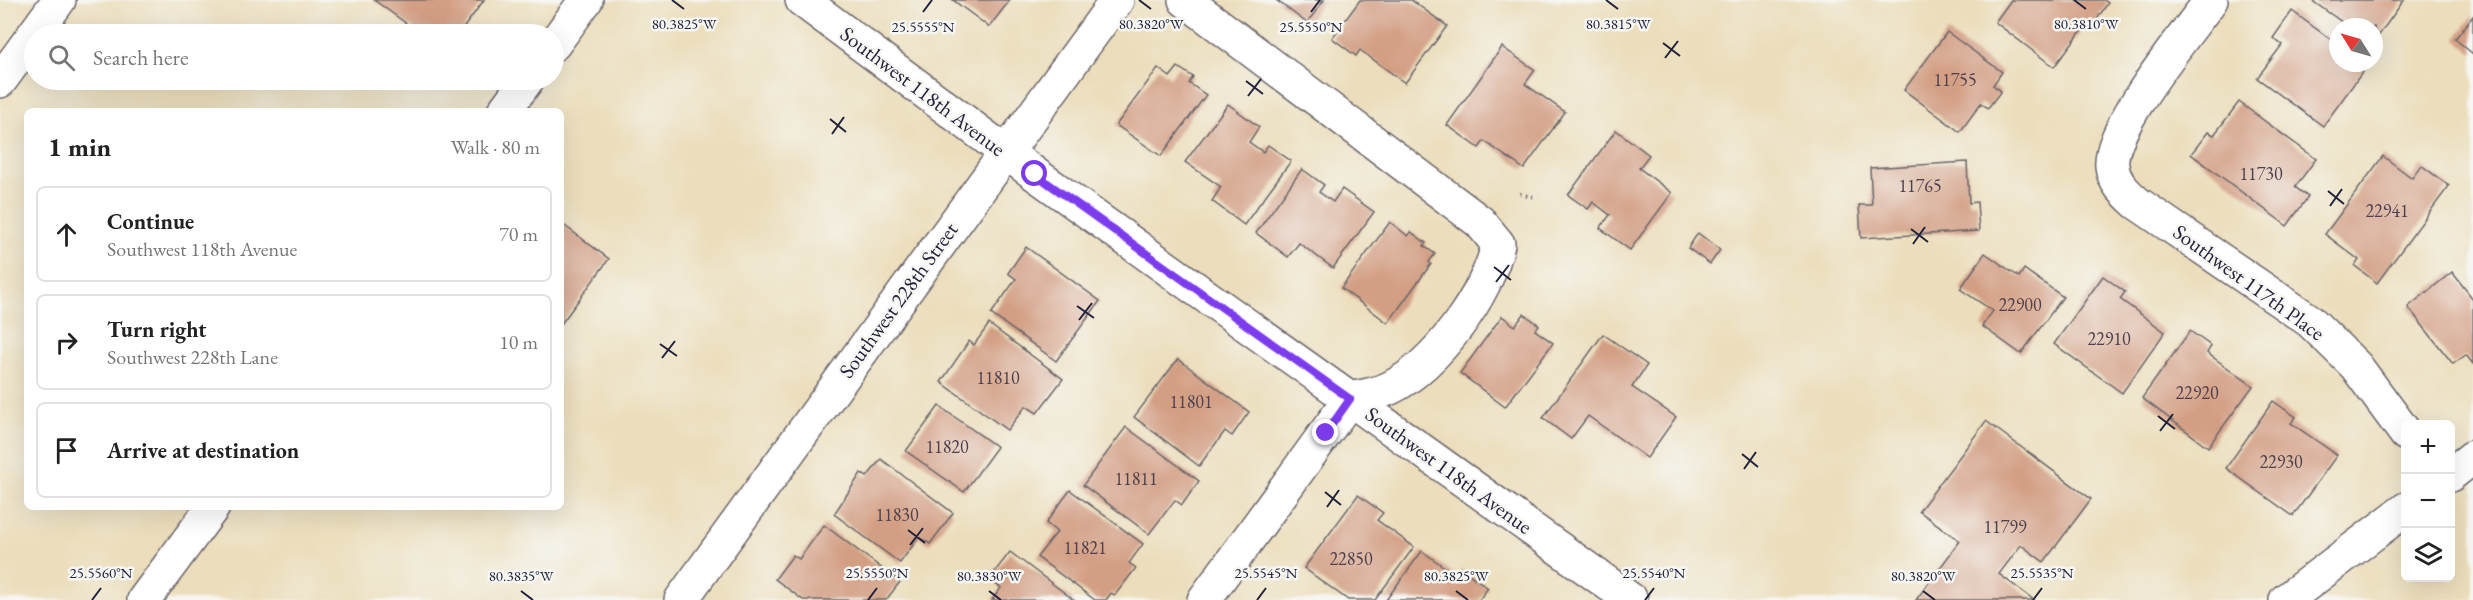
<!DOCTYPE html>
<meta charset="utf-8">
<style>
body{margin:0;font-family:"EB Garamond",serif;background:#f6f6f6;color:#222}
.controls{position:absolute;right:18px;bottom:18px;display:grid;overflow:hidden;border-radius:9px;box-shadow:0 6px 24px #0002}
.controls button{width:54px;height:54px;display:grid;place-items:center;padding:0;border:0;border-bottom:2px solid #e0e0e0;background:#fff;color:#222;font:30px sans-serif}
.compass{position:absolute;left:2329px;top:18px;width:54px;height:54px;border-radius:50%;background:#fff;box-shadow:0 6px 24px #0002;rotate:307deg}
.stop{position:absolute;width:18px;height:18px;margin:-14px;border:4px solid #7c3aed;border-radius:50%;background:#fff}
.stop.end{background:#7c3aed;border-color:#fff;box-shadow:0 2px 6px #0008}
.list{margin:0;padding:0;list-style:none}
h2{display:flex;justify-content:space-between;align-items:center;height:78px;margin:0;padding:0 24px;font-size:26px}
h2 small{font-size:20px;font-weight:400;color:#767676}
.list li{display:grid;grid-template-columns:39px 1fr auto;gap:18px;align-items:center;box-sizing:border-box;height:96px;margin:0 12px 12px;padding:0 12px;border:2px solid #e0e0e0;border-radius:9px}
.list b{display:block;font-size:22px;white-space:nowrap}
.list p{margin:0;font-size:20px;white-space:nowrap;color:#767676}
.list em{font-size:20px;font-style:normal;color:#767676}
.icon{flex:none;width:33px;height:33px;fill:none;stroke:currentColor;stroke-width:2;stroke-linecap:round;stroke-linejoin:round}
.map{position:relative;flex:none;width:2473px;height:600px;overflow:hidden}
.search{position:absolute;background:#fff;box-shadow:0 6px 24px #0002;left:24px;top:24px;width:540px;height:66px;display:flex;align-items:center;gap:15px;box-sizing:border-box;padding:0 21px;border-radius:33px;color:#767676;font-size:22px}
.panel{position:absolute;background:#fff;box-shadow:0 6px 24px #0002;left:24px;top:108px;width:540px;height:402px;border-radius:9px}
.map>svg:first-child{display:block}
.building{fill:#d39f84}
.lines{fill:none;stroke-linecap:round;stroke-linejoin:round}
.minor-casing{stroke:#696468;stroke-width:36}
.path{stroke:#696468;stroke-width:4;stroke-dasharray:1.5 4.5;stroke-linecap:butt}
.minor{stroke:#fff;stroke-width:33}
.route{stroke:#7c3aed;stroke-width:8}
.ticks{fill:none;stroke:#22223b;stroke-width:2}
.labels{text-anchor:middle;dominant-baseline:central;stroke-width:5;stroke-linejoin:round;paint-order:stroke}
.number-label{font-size:18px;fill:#4e414d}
.street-label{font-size:21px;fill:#22223b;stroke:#f6f6f2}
.ticks-label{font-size:15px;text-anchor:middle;fill:#22223b;stroke:#f6f6f2;stroke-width:5;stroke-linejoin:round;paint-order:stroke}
</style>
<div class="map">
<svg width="2473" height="600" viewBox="0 0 2473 600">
<rect width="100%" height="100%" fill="#f6f6f2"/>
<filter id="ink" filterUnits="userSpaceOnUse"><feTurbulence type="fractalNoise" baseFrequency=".0167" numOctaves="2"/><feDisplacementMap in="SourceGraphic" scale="12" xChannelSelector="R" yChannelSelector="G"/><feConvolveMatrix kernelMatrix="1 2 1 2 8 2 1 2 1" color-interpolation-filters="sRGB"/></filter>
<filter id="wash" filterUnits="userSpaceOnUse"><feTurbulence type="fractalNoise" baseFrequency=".008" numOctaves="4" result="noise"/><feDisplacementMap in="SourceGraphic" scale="24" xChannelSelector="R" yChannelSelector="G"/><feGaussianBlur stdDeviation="1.35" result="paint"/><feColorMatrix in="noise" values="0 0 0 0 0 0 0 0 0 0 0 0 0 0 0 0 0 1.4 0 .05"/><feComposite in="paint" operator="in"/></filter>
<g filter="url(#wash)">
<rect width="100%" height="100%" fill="#ecdebc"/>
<g id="blocks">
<g class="building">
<polygon points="374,0 484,0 459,34 421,34"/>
<polygon points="953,0 1010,0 989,27"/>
<polygon points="1276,0 1324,0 1307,23"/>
<polygon points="1360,0 1411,0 1447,26 1405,83 1360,50 1356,56 1332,38"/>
<polygon points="2011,0 2104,0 2108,3 2093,25 2088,22 2054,67 1995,22"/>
<polygon points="2311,0 2404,0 2374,42 2374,27 2349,27"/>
<polygon points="2292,11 2338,45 2338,63 2363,63 2367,66 2323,126 2257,78 2282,45 2273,38"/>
<polygon points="2473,16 2473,54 2455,39"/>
<polygon points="1947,32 2002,72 1993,85 2001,91 1988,108 1981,103 1960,132 1904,90"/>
<polygon points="1502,47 1535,70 1525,84 1565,112 1524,169 1484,141 1479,148 1447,125"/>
<polygon points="1178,67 1193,77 1189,83 1206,95 1161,156 1116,125 1158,68 1170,77"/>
<polygon points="2239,102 2316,159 2295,187 2308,197 2287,226 2191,154 2208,132 2214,135"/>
<polygon points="1228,104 1259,127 1249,142 1263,152 1268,145 1291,161 1244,225 1212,201 1221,187 1185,162"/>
<polygon points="1616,130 1649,155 1639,168 1672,193 1630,250 1600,228 1610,215 1593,202 1588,209 1568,195"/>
<polygon points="2383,156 2412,178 2421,165 2449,186 2377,283 2355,266 2359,260 2325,234"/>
<polygon points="1967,162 1969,203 1977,202 1979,231 1861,238 1859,205 1872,205 1870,168"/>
<polygon points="1302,169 1324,185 1319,192 1333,202 1342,189 1374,212 1333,268 1299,243 1288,257 1256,233"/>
<polygon points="1390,222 1408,236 1411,232 1426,243 1424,246 1435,254 1429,262 1431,264 1388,323 1341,288"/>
<polygon points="561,223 609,259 561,324"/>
<polygon points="1698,233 1720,250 1710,264 1688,248"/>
<polygon points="1026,247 1100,301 1056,361 991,314 1016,279 1008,273"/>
<polygon points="1985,253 2019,277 2024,269 2063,297 2021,354 1982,326 1993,311 1960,289"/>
<polygon points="2452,272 2473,299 2473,364 2466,355 2453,364 2408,307"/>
<polygon points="2103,276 2125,292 2120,299 2165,332 2122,393 2054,344"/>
<polygon points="1524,314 1539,325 1535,330 1553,343 1505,407 1460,373 1502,316 1515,326"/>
<polygon points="989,324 1063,379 1037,413 1026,406 1007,430 941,382 969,341 974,345"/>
<polygon points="2190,331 2211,346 2207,353 2253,386 2208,447 2142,398"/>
<polygon points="1603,334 1647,365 1632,387 1676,417 1647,458 1588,416 1571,439 1543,418"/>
<polygon points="1178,359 1249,412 1232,436 1225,431 1199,466 1134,417"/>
<polygon points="2273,401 2296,417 2291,423 2337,455 2293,516 2226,468"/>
<polygon points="939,406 997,447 964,492 906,451"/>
<polygon points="1986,421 2091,499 2044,562 2021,545 1999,574 2034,600 1916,600 1960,541 1919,511"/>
<polygon points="1126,427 1199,481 1182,505 1175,500 1149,534 1083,485"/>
<polygon points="881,459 953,513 930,544 919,537 900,563 834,514 861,473 867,477"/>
<polygon points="1070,490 1143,544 1129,563 1136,568 1115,595 1111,593 1106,600 1095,600 1037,557 1057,532 1046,523"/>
<polygon points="1358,495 1383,513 1377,520 1414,547 1375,600 1348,600 1304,568"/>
<polygon points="824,525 900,582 886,600 803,600 775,579 793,555 799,559"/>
<polygon points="1422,551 1457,576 1462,569 1488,588 1479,600 1386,600"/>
<polygon points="1010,552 1074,600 992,600 1001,588 989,579"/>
</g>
</g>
</g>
<g filter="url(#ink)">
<use href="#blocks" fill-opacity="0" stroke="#696468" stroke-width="1.5"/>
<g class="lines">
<defs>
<g id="minor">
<polyline points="802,0 1035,174 1631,600"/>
<path d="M 1185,0 L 1480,222 L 1498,244 C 1489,292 1435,367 1390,388 C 1378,394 1363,396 1350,399"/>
<path d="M 2211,0 C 2188,32 2107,129 2112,166 C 2114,183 2125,192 2137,203 L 2310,321 L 2356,366 L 2406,434"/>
<polyline points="554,44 586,0"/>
<polyline points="0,81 59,0"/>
<polyline points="504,111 527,80"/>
<polyline points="2450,475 2473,457"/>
<polyline points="144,600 213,507"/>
<polyline points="681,600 1117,0"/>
<polyline points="1204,600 1350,399"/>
<polyline points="2286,600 2406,509"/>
</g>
</defs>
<use href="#minor" class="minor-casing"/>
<polyline class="path" points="1520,194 1533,197"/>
<use href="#minor" class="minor"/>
</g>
</g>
<g class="lines" filter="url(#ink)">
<polyline class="route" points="1035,174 1350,399 1326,433"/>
</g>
<path class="ticks" d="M 672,0 L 684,9M 1139,0 L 1151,9M 1606,0 L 1618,9M 2074,0 L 2086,9M 923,12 L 932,0M 1311,12 L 1320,0M 1663,43 L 1680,56M 1665,58 L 1678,41M 1246,81 L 1263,94M 1248,96 L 1261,79M 830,119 L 846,132M 832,134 L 844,117M 2328,191 L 2344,204M 2330,206 L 2342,189M 1911,229 L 1928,242M 1913,244 L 1925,227M 1494,267 L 1511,280M 1496,282 L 1509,265M 1077,306 L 1094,318M 1079,320 L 1092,303M 660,344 L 677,356M 662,358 L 675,341M 2158,416 L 2175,429M 2160,431 L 2173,414M 1742,454 L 1758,467M 1744,469 L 1756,452M 1325,492 L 1341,505M 1327,507 L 1339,490M 908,530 L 925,543M 910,545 L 923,528M 521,591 L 533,600M 989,591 L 1001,600M 1456,591 L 1468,600M 1923,591 L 1935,600M 92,600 L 101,588M 868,600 L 877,588M 1257,600 L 1266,588M 1645,600 L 1654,588M 2033,600 L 2042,588"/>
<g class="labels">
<g class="number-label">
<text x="1955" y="79">11755</text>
<text x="2261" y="173">11730</text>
<text x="1920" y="185">11765</text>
<text x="2387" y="210">22941</text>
<text x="2020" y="304">22900</text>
<text x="2109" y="338">22910</text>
<text x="998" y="377">11810</text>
<text x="2197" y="392">22920</text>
<text x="1191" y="401">11801</text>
<text x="947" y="446">11820</text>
<text x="2281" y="461">22930</text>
<text x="1136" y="478">11811</text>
<text x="897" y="514">11830</text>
<text x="2005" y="526">11799</text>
<text x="1085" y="547">11821</text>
<text x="1351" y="558">22850</text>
</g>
<g class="street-label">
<text transform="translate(923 91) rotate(37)">Southwest 118th Avenue</text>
<text transform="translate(2249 282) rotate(36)">Southwest 117th Place</text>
<text transform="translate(898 300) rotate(-54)">Southwest 228th Street</text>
<text transform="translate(1449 470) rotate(36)">Southwest 118th Avenue</text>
</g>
</g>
<g class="ticks-label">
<text x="684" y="29">80.3825°W</text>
<text x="1151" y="29">80.3820°W</text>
<text x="1618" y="29">80.3815°W</text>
<text x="2086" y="29">80.3810°W</text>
<text x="923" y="32">25.5555°N</text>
<text x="1311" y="32">25.5550°N</text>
<text x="101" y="578">25.5560°N</text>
<text x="877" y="578">25.5550°N</text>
<text x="1266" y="578">25.5545°N</text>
<text x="1654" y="578">25.5540°N</text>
<text x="2042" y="578">25.5535°N</text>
<text x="521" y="581">80.3835°W</text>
<text x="989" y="581">80.3830°W</text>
<text x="1456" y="581">80.3825°W</text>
<text x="1923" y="581">80.3820°W</text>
</g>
</svg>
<div class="controls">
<button>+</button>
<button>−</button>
<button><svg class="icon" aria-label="layers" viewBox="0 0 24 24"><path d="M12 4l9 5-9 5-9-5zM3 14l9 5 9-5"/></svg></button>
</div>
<svg class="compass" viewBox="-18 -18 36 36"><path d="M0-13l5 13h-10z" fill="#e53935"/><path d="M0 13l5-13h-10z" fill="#767676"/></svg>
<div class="stop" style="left:1035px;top:174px"></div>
<div class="stop end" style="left:1326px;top:433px"></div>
<div class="search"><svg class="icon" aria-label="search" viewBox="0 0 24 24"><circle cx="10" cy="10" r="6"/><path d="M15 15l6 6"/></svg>Search here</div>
<section class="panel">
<h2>1 min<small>Walk · 80 m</small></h2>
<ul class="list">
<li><svg class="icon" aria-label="ahead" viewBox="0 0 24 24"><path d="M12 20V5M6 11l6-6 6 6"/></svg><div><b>Continue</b><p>Southwest 118th Avenue</p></div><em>70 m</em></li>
<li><svg class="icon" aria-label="right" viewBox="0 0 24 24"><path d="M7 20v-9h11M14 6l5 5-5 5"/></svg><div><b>Turn right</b><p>Southwest 228th Lane</p></div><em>10 m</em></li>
<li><svg class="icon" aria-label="arrive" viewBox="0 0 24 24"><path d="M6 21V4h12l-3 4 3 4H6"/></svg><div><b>Arrive at destination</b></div></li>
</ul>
</section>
</div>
